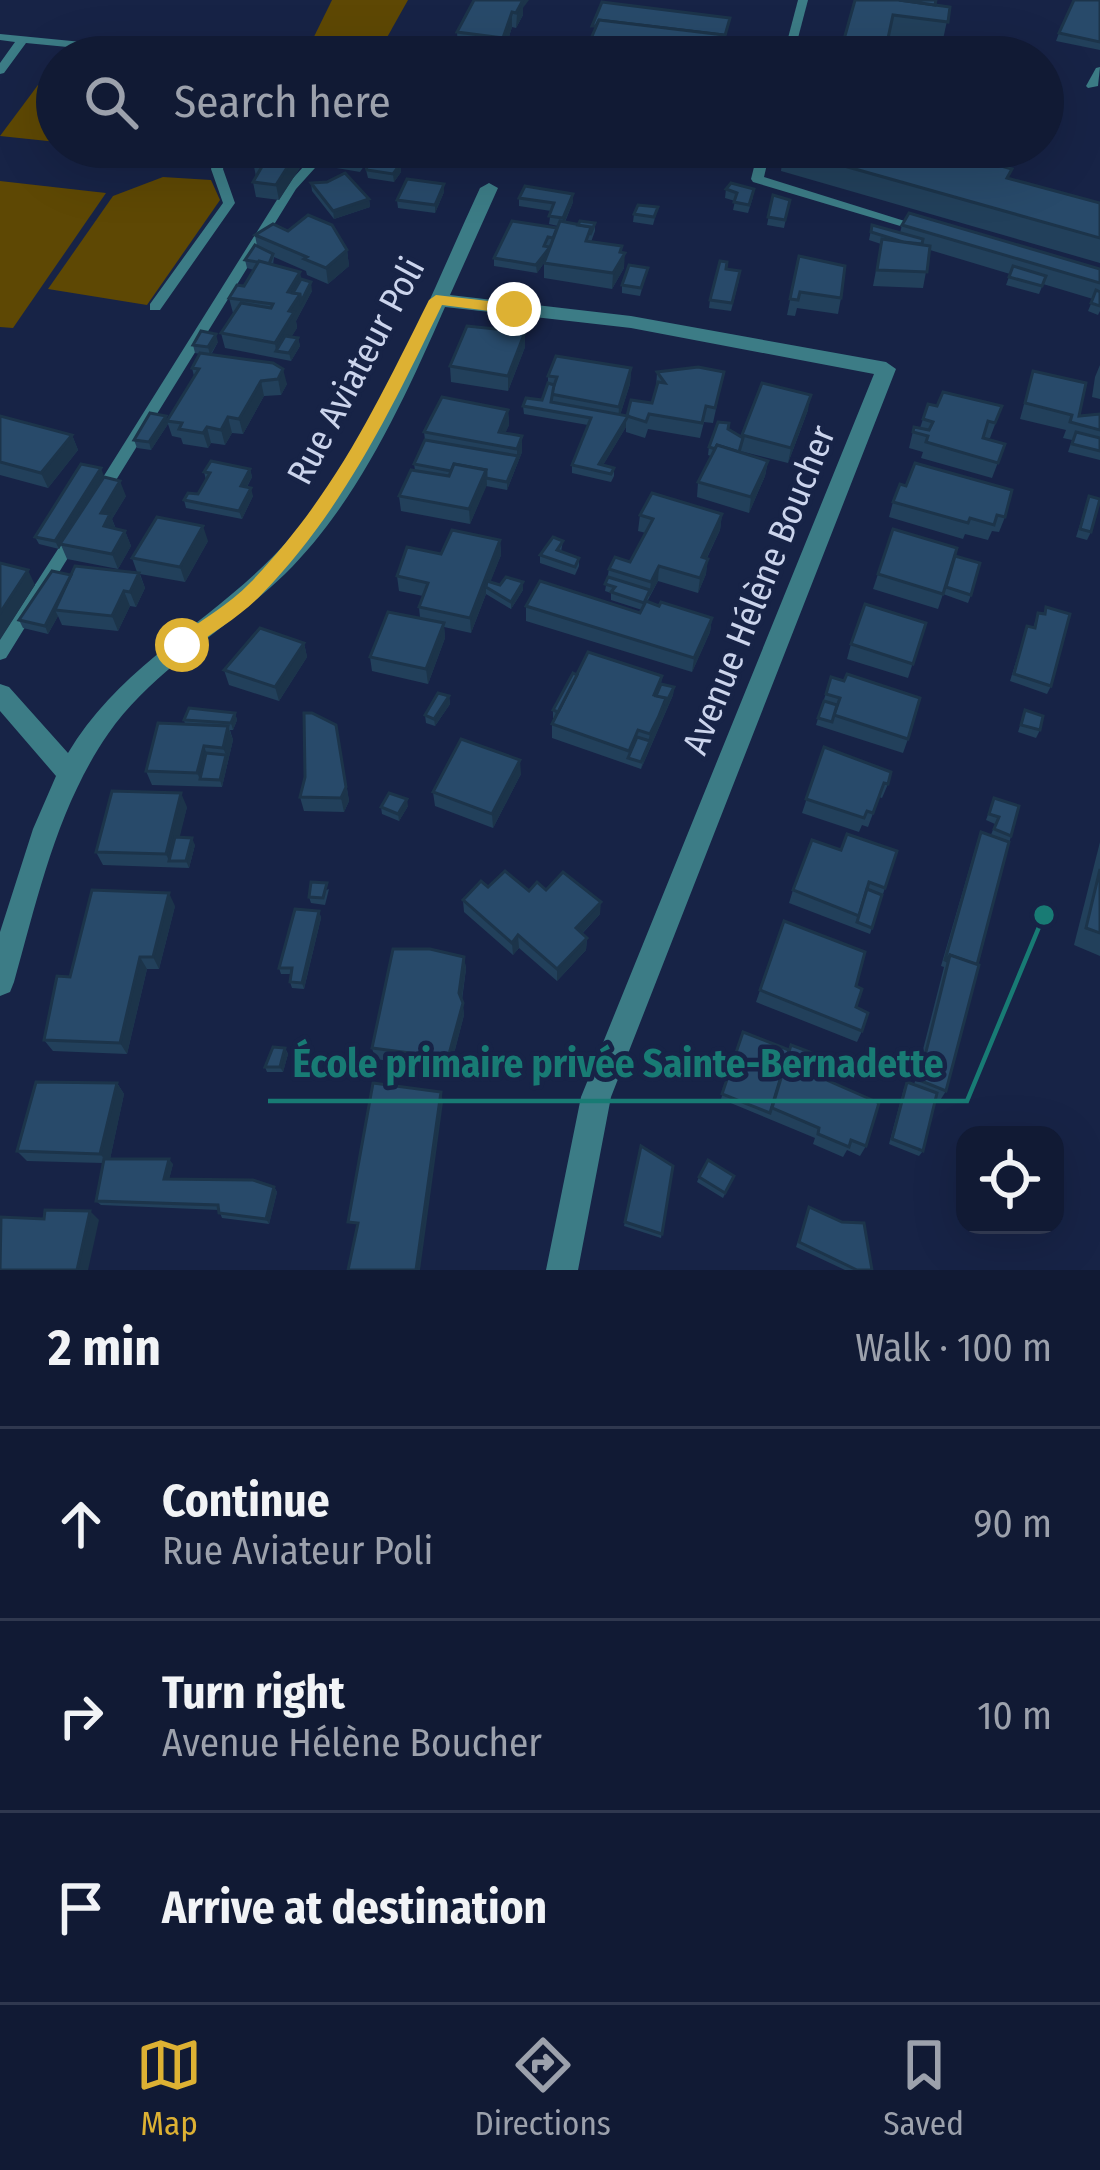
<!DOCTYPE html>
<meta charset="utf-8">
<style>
body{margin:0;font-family:"Fira Sans Condensed",sans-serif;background:#1e2740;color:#f1f3f6}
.controls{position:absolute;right:36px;bottom:36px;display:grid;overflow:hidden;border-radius:24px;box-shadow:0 12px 48px #0002}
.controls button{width:108px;height:108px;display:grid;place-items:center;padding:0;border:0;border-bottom:3px solid #30384f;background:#111a34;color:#f1f3f6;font:60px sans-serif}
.stop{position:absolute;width:36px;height:36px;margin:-27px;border:9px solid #ddb133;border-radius:50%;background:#fff}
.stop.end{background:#ddb133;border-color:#fff;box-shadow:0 3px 12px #0008}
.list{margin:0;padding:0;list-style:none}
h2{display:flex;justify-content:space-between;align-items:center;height:156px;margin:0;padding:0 48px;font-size:51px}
h2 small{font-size:39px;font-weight:400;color:#9ca1ac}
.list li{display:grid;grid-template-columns:78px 1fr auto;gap:36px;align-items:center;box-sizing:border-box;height:192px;padding:0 48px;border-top:3px solid #30384f}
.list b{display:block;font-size:45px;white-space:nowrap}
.list p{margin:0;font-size:39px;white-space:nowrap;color:#9ca1ac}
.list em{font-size:39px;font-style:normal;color:#9ca1ac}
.icon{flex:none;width:66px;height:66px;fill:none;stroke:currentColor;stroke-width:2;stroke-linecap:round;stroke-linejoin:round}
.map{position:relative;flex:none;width:1100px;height:1270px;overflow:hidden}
.search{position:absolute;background:#111a34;box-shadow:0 12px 48px #0002;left:36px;right:36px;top:36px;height:132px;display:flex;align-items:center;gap:30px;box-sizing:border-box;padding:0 42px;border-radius:66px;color:#9ca1ac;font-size:45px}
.sheet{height:732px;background:#111a34}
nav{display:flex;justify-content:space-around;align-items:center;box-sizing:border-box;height:168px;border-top:3px solid #30384f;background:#111a34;font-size:33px;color:#9ca1ac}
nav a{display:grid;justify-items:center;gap:6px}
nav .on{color:#ddb133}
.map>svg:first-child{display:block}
.green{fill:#5e4804}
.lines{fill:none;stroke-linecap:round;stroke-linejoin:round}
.lane{fill:#3c7c86;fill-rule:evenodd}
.street{fill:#3c7c86;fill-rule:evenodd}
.wall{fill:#22405b}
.shaded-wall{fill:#1c344a}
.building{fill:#284a6a;stroke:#1c344a;stroke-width:3}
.route{fill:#ddb133}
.labels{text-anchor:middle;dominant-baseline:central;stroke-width:9;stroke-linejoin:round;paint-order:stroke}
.street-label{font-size:36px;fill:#cbd4ec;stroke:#172346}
.leader{fill:none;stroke:#187b74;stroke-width:4.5}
.callout-dot{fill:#187b74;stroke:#172346;stroke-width:4.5}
.callout-label{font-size:39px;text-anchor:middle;font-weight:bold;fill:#187b74;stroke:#172346;stroke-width:9;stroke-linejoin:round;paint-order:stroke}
</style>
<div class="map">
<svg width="1100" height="1270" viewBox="0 0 1100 1270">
<rect width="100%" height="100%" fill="#172346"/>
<g class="green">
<polygon points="332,0 408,0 376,57 304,57"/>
<polygon points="38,85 57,87 57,142 0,136"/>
<polygon points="163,177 211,180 220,200 147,305 48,289 113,196"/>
<polygon points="0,181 106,193 13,328 0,327"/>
</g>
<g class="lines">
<g class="lane">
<polygon points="798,0 808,0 793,57 783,57"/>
<polygon points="0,34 205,54 210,57 171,57 26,43 4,73 0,74 0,63 15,42 0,40"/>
<polygon points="1100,67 1098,86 1088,88 1086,86 1096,68"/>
<polygon points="217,147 229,147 223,169 235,203 160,310 150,310 150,304 223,203 211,169"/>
<polygon points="759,147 771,147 764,177 927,228 925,231 917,231 753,182 751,179"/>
<polygon points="318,154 324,158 296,189 105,498 95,498 92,494 95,490 285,187 314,155"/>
<polygon points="74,530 82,536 79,540 6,658 0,660 0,639 69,532"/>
</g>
<path class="street" d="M 489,183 L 498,188 L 450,295 L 631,316 L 886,362 L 896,369 L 611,1097 L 578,1270 L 546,1270 L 581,1097 L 874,374 L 631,328 L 445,307 C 404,400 358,502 285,574 C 228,629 154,668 108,734 C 57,808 38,897 14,982 L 10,992 L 0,996 L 0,932 L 33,829 L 56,776 L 0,711 L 0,684 L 9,687 L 68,753 C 123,660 221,618 290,538 C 377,436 425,307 480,188 Z"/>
</g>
<g class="wall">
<polygon points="855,0 950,7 942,44 889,37"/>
<polygon points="1100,0 1100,50 1056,41 1059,33"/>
<polygon points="523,8 523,15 516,28 512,27 504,53 458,48 457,32"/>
<polygon points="300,147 303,163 279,200 256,197 253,182 256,177 253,161"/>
<polygon points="403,147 456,147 452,156 403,149"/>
<polygon points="576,147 693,147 688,163"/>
<polygon points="784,147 1009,178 1100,203 1100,263 781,171"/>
<polygon points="318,157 363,157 364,166 360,172 319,165"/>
<polygon points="363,158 400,164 401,172 394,182 368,178"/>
<polygon points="311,183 369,199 370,207 334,219 312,191"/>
<polygon points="726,189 753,197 748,213 733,210 735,201 725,198"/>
<polygon points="444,192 435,213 398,208 397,200"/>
<polygon points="573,194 573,202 565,222 578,225 595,223 595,231 591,242 621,252 624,268 612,289 544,278 544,263 537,273 494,266 494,258 557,228 558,226 549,224 551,211 519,206 519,198"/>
<polygon points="773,195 790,200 784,228 767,225"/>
<polygon points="658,207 653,225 633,222 634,214"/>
<polygon points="872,225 900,233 902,225 1100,269 1100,311 1098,315 1088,311 1093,299 1043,284 1039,294 1006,285 1010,274 930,250 923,288 873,286 881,244 869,240"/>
<polygon points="288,231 347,250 349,266 328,284 307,275 306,271 274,257 273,265 301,279 312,291 296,321 297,328 291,337 298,338 300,346 291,361 225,348 221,333 233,313 229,298 244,286 254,270 247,268 245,260 257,246 255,235"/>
<polygon points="799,256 841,298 838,314 797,308 795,316 787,315"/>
<polygon points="648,268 640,296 622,293 622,285"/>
<polygon points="726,269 739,280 731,311 709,308 710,300"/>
<polygon points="525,332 525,347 508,391 451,382 450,366"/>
<polygon points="218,342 211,355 273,363 287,384 281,395 264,396 243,434 232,433 225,445 211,443 208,448 183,444 181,438 172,436 168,424 151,450 137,448 134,440 166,416 167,421 194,376 192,368 200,354 195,353 193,345"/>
<polygon points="1100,365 1100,399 1092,397 1095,377"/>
<polygon points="631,368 630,384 620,415 627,416 652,403 656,389 657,372 724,372 713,423 704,422 700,438 648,429 645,438 626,432 626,427 603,465 614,468 614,476 611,482 572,473 572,465 588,425 524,414 523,406 542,400 548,383 548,376"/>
<polygon points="1033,371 1079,416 1100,414 1100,460 1068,452 1072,440 1063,438 1066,430 1020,419"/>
<polygon points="762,383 808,410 788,463 740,451 768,461 765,476 749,513 697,497 698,482 711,456 708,455 709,447 728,429 742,438"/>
<polygon points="928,404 937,406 1002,406 990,438 983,438 1005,444 992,478 921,458 923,452 909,448 914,427 920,428"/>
<polygon points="508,410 509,425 505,433 522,452 507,490 486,486 470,524 401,511 399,496 415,470 414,464 425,440 424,432"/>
<polygon points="0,416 72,435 78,450 48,488 0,475"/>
<polygon points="250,469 252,477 247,487 253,496 242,519 186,508 184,500 198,494 206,480 204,472"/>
<polygon points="104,476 92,496 126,496 112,519 116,529 125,531 131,546 118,569 67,559 61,545 59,549 39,544 35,537"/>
<polygon points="1089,496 1091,532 1087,540 1076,537"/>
<polygon points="893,502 1005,517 999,532 992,531 988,540 965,534 963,539 889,517"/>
<polygon points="722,514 720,530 707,558 706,574 698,593 658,581 647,602 712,618 710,632 692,672 526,621 526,606 640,613 642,610 611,600 611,593 605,591 609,569 630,562 646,533 638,531 640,515"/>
<polygon points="893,529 955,556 971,595 968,603 943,594 938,609 873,589"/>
<polygon points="500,540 501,555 490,582 523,590 511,609 486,594 471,633 444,627 445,638 428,684 372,671 370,657 420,618 419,607 423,596 399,591 397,576 441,554"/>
<polygon points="208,541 185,582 140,574 145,588 136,607 130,606 118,631 62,625 58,616 48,634 23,628 19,620 71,575 137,572 132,558"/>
<polygon points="563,541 561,552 579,558 579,566 575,575 540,563 540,555"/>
<polygon points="1046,607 1051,686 1047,694 1010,681 1027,626 1033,628 1038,613 1043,614"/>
<polygon points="926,623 908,678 847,659 851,644"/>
<polygon points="304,643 307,657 279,701 229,685 224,670"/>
<polygon points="577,675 662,676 661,684 674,687 673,695 641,769 552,738 552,724 555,718 553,718 553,710"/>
<polygon points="831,677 844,681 908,739 903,753 816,725"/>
<polygon points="449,696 450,704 435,726 426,723 425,715"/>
<polygon points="1025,710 1040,730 1036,738 1018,732"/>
<polygon points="235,713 237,720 233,730 230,730 233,740 222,787 152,785 146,771 185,724 184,720"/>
<polygon points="339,739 349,801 344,812 304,811 300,797"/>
<polygon points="824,747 888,784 882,798 879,797 868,827 862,825 859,832 802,813"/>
<polygon points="521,774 493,828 435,806 433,792"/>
<polygon points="994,798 1011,836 946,1091 939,1102 935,1100 923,1151 919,1156 889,1144 904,1088 907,1082 914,1085 944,967 941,966 978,839 981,832 991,835 995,824 986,820"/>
<polygon points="408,806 399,821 382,814 381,807"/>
<polygon points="187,807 179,837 195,845 189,868 103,865 96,852"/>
<polygon points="1100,842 1100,956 1074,945"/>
<polygon points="841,850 897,851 870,934 789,903 793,890"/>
<polygon points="488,887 529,891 546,890 600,914 582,934 587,938 586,950 557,981 519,948 513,955 464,912 463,900"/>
<polygon points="329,889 325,905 311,903 309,897"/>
<polygon points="175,906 159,969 147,969 127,1054 53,1051 44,1040 70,977"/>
<polygon points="319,911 321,918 304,989 292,988 290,982 291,974 281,974 279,968"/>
<polygon points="784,921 856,986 856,1007 862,1031 857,1042 756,1002"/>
<polygon points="464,957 466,969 462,1000 464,1015 450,1069 375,1059 372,1048"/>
<polygon points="743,1032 822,1078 866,1146 860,1156 847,1150 843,1157 813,1144 815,1138 721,1099"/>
<polygon points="285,1048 288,1054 283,1072 267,1072 265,1067"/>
<polygon points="117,1083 124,1094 110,1159 173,1164 169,1179 274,1187 277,1192 269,1224 222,1218 219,1210 101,1205 96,1201 103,1163 27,1161 17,1151"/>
<polygon points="641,1146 673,1166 661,1238 624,1226"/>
<polygon points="734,1176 723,1198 697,1182 699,1177"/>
<polygon points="809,1207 842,1222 872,1270 845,1270 796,1247"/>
</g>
<g class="shaded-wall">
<polygon points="518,0 529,0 523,8 523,15 516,28"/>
<polygon points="512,12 512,27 504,53 503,38"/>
<polygon points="300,147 303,163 279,200 276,185"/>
<polygon points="400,164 401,172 394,182 393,174"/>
<polygon points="444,184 444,192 435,213 435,205"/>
<polygon points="573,194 573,202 563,226 563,218"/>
<polygon points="369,199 370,207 334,219 333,211"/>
<polygon points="622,246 621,259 625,253 624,268 612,289 613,273"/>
<polygon points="550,247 550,255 537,273 536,265"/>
<polygon points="347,250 349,266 328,284 326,268"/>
<polygon points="300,272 303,287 289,300 288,292"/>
<polygon points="311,282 312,291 296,321 297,328 282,352 276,351 275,343 289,311 300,294"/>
<polygon points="525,332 525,347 508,391 508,376"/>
<polygon points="216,334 218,342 210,355 208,347"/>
<polygon points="298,338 300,346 291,361 289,353"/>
<polygon points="631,368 630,384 618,422 619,407"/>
<polygon points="283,369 287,384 281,395 278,379"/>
<polygon points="261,381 264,396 243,434 239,419"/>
<polygon points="811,395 808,410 788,463 791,448"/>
<polygon points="508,410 509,425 499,447 499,432"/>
<polygon points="166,416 168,424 151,450 149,442"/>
<polygon points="228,417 232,433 225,445 221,430"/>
<polygon points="626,419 626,427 599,472 599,464"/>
<polygon points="207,427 211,443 208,448 203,433"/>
<polygon points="72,435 78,450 48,488 41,473"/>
<polygon points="522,436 522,452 507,490 507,482 517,457 517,449"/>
<polygon points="768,461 765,476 749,513 751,497"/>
<polygon points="101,468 104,476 59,549 55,541"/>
<polygon points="250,469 252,477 243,494 241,486"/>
<polygon points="486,470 487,485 470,524 469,509"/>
<polygon points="120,481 126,496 112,519 116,530 110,542 101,513"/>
<polygon points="251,488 253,496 242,519 239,511"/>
<polygon points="722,514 720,530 700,572 702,557"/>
<polygon points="203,526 208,541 185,582 180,567"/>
<polygon points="125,531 131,546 118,569 112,554"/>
<polygon points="500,540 501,555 488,588 486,587 486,594 471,633 470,618"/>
<polygon points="708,559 706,574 698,593 700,578"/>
<polygon points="659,566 658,581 649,597 651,582"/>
<polygon points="28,570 35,585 0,640 0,613"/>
<polygon points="139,573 145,588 136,607 130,592"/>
<polygon points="72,575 55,610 58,616 48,634 45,626"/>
<polygon points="523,582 523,590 511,609 511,602"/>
<polygon points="124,591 130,606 118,631 112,616"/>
<polygon points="712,618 710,632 692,672 694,658"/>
<polygon points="444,623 445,638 428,684 426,669"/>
<polygon points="304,643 307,657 279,701 275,687"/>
<polygon points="674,687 673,695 641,769 650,734 666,698"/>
<polygon points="449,696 450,704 435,726 434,719"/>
<polygon points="235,713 237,720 233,730 231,723"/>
<polygon points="228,726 233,740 222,787 220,780 226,755 223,748"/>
<polygon points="339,739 349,801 344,812 341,798"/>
<polygon points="204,746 209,760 200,779 197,773"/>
<polygon points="520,760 521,774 493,828 492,814"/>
<polygon points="181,793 187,807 174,861 169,861 166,854"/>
<polygon points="407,799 408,806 399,821 398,814"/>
<polygon points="192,838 195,845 189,868 186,861"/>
<polygon points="169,893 175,906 159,969 153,957"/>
<polygon points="601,902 600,914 575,941 576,928"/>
<polygon points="319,911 321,918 304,989 302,983"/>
<polygon points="518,935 519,948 513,955 512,943"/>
<polygon points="587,938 586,950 557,981 557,969"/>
<polygon points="140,957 147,969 127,1054 120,1043"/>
<polygon points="464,957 466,969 461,1004 459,993"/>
<polygon points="463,1003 464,1015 450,1069 448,1058"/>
<polygon points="285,1048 288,1054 283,1072 280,1067"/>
<polygon points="117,1083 124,1094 109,1164 100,1154"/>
<polygon points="441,1092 443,1102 420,1270 416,1270"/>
<polygon points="169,1159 173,1164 168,1184 164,1179"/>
<polygon points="274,1187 277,1192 269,1224 266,1219"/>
<polygon points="90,1211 99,1220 88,1270 77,1270"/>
</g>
<g class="building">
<polygon points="474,0 523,0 516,13 512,12 503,38 457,32"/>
<polygon points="855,0 899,0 950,7 948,22 893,15 884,57 839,57"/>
<polygon points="899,0 936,0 935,5"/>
<polygon points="1074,0 1100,0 1100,42 1059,33"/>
<polygon points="602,2 730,18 724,39 724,35 599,20 596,26 592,26"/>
<polygon points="599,20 724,35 717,57 583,57"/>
<polygon points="724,41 752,44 748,57 719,57"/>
<polygon points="260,147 300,147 276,185 253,182 264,163 253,161"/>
<polygon points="784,147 933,147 1012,169 1007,178 1100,203 1100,238 784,149"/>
<polygon points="324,151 363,157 359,164 318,157"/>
<polygon points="363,158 400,164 393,174 367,170"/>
<polygon points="345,173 369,199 333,211 311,183 327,182"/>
<polygon points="407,179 444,184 435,205 397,200"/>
<polygon points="731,183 754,189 749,205 734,202 737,193 726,189"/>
<polygon points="525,186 573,194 563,218 549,216 554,203 519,198"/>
<polygon points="773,195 790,200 785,220 768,217"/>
<polygon points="638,205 658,207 654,217 634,214"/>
<polygon points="909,213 1100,269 1100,283 902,225"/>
<polygon points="308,215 332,225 347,250 326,268 304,259 307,257 255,235 273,224 288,231"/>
<polygon points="512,221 557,228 553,238 548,237 544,246 550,247 536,265 494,258"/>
<polygon points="560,221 591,227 586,241 622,246 620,252 625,253 613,273 544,263"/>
<polygon points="580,221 595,223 590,235 591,227 578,225"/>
<polygon points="872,225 923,239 922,244 903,242 871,232"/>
<polygon points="882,239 930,246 927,272 877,270"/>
<polygon points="255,245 273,254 269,264 245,260"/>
<polygon points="799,256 845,266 841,298 800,292 798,300 790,299"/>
<polygon points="259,261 300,272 288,292 300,294 289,311 294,312 275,343 221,333 241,303 271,308 273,304 229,298 237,285 244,286"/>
<polygon points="720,261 727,262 726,269 740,271 732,303 710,300"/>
<polygon points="629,265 648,268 641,288 622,285"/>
<polygon points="1013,266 1046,276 1042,286 1009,277"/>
<polygon points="301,279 311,282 301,302 300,294 293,293"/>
<polygon points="1096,290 1100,292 1100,306 1091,303"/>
<polygon points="467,326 525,332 508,376 450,366"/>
<polygon points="201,331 216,334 208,347 193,345"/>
<polygon points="285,336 298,338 289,353 276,351"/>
<polygon points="200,353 273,363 283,369 278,379 261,381 239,419 228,417 221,430 207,427 203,433 179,429 182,423 167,421 199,369 192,368"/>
<polygon points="556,356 631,368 619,407 551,394 557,377 548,376"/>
<polygon points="698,367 724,372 715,408 706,406 702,423 649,414 646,422 627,416 631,400 652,403 658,382 665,383 657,372"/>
<polygon points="1033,371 1086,383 1079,416 1100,414 1100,430 1070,422 1072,415 1025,403"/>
<polygon points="548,383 554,385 551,402 628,416 599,464 614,468 611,474 572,465 591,418 523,406 526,398 542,400"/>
<polygon points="762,383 811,395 791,448 742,435"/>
<polygon points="943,392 1002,406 995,423 988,421 983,438 1005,444 998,463 926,442 928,436 913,432 914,427 929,430 933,422 923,419 928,404 937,406"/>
<polygon points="442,397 508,410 499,432 522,436 517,449 424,432"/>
<polygon points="150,413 166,416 149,442 134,440"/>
<polygon points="0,416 72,435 41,473 0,462"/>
<polygon points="718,422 729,423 728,429 743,438 739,452 717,445 715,449 709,447"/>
<polygon points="1076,432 1100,438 1100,451 1072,444"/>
<polygon points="425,440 518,456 507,482 486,478 486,470 454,464 451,471 414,464"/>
<polygon points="717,445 768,461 751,497 698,482"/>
<polygon points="211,461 250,469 241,486 251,488 239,511 184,500 188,493 198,494 210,473 204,472"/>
<polygon points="915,463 1012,490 1005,517 997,515 994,525 970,518 968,523 893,502 900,484 906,486"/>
<polygon points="81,464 101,468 55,541 35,537"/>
<polygon points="454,464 486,470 469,509 399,496 411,470 449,476"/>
<polygon points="104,477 120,481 101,513 110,514 104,526 125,531 112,554 60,544"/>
<polygon points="652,493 722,514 702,557 708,559 700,578 659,566 651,582 609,569 615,557 630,562 653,519 640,515"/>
<polygon points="1089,496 1100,499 1091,532 1080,529"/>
<polygon points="157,517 203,526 180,567 132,558"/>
<polygon points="893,529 957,548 943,594 878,574"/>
<polygon points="452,530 500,540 470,618 419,607 428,583 397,576 407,547 441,554"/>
<polygon points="553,537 563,541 557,550 579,558 575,567 540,555"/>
<polygon points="955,556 980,563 971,595 946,587"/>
<polygon points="0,563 28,570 0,613"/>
<polygon points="75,566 139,573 130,592 124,591 112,616 55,610"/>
<polygon points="52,571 71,575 45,626 19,620"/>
<polygon points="506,577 523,582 511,602 486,587 487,581 500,585"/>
<polygon points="608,577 650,590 644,603 611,592 615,587 605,584"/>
<polygon points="540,581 640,613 646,601 659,606 661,602 712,618 694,658 526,606"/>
<polygon points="865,604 926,623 913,664 851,644"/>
<polygon points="1046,607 1070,614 1051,686 1014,674 1027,626 1035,628 1038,613 1045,614"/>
<polygon points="388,612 444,623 426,669 370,657"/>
<polygon points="260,628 304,643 275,687 224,670"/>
<polygon points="588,652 662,676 654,695 666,698 658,718 650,734 638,730 629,751 552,724"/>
<polygon points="573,673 577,675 558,712 553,710"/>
<polygon points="847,674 920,698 908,739 834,715 840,698 826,694 831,677 844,681"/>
<polygon points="661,684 674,687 665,705 666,698 656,696"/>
<polygon points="438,693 449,696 434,719 425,715"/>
<polygon points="824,701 837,705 832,722 818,718"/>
<polygon points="189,708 235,713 231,723 184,720"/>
<polygon points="1025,710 1043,716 1040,730 1021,725"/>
<polygon points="304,713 312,713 336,725 346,787 341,798 300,797 305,777"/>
<polygon points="158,723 228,726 223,748 204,746 197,773 146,771"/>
<polygon points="637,737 650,741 641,762 628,758"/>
<polygon points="461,739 520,760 492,814 433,792"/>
<polygon points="824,747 891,772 888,784 884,783 873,813 867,811 864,818 806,799"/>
<polygon points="206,753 226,755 220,780 200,779"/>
<polygon points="112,791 181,793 166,854 96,852"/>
<polygon points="389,793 407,799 398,814 381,807"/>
<polygon points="994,798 1019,806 1011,836 994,829 999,817 989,814"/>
<polygon points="981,832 1009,842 977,965 950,955 947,961 945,960"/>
<polygon points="847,834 897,851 885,888 869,882 859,916 793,890 812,840 841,850"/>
<polygon points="175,837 192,838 186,861 169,861"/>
<polygon points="1100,869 1100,933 1086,928"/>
<polygon points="505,871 529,891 537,882 546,890 563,872 601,902 576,928 587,938 557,969 518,935 512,943 463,900 481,881 488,887"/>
<polygon points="311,882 327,883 323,898 309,897"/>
<polygon points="867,889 882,895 872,928 857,922"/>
<polygon points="92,890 169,893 153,957 140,957 120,1043 44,1040 57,976 70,977"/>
<polygon points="295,909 319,911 302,983 290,982 292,968 279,968"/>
<polygon points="784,921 865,952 856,986 862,989 856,1007 868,1013 862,1031 760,990"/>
<polygon points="393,949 430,949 464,957 459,993 463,1003 448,1058 372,1048"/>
<polygon points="950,955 979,965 946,1091 919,1080"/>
<polygon points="743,1032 789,1050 770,1113 722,1094"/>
<polygon points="791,1045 828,1059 822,1078 879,1103 866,1146 851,1140 849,1147 818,1134 819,1128 772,1108"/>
<polygon points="273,1047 285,1048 280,1067 265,1067"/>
<polygon points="36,1082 117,1083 100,1154 17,1151"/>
<polygon points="907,1082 937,1093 923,1151 892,1139"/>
<polygon points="373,1083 441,1092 416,1270 348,1270 358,1223 348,1222"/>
<polygon points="641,1146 673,1166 662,1234 625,1222"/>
<polygon points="104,1159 169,1159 164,1179 253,1180 274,1187 266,1219 219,1213 218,1205 96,1201"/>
<polygon points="708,1160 734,1176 725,1193 699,1177"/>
<polygon points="809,1207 842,1222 864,1223 872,1270 857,1270 799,1242"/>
<polygon points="45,1210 90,1211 77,1270 0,1270 1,1217 44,1219"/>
</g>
<path class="route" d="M 436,295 L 514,304 L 522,309 L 514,314 L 442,305 C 391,410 344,509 262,594 C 241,616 213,632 189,650 L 175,650 L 175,640 C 199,621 229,605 250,583 C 335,494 375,408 429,300 Z"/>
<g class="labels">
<g class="street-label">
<text transform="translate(356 371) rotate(-62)">Rue Aviateur Poli</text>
<text transform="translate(759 590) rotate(-68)">Avenue Hélène Boucher</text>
</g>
</g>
<path class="leader" d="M1044 915L967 1101H268"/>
<circle class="callout-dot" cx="1044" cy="915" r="12"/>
<g class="callout-label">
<text x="618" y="1077">École primaire privée Sainte-Bernadette</text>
</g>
</svg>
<div class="controls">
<button><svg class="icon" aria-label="locate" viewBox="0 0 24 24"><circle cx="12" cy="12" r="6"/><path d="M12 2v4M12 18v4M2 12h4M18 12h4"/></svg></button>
</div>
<div class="stop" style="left:182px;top:645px"></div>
<div class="stop end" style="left:514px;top:309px"></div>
<div class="search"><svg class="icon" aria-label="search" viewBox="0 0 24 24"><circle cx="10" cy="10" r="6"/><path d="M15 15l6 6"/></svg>Search here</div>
</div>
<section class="sheet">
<h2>2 min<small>Walk · 100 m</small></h2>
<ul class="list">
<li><svg class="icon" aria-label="ahead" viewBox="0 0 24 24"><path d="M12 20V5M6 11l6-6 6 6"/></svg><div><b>Continue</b><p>Rue Aviateur Poli</p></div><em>90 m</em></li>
<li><svg class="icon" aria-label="right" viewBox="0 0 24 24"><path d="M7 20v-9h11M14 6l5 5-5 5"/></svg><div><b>Turn right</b><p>Avenue Hélène Boucher</p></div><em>10 m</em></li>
<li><svg class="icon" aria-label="arrive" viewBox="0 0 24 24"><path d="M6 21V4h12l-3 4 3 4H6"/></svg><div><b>Arrive at destination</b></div></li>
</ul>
</section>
<nav>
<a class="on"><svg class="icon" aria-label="map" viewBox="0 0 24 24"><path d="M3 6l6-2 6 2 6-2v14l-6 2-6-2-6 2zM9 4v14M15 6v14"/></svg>Map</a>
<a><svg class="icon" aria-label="directions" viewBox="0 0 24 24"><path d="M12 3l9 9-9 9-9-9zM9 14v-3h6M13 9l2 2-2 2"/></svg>Directions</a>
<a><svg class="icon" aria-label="saved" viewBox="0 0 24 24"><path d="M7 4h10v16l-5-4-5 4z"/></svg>Saved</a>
</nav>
